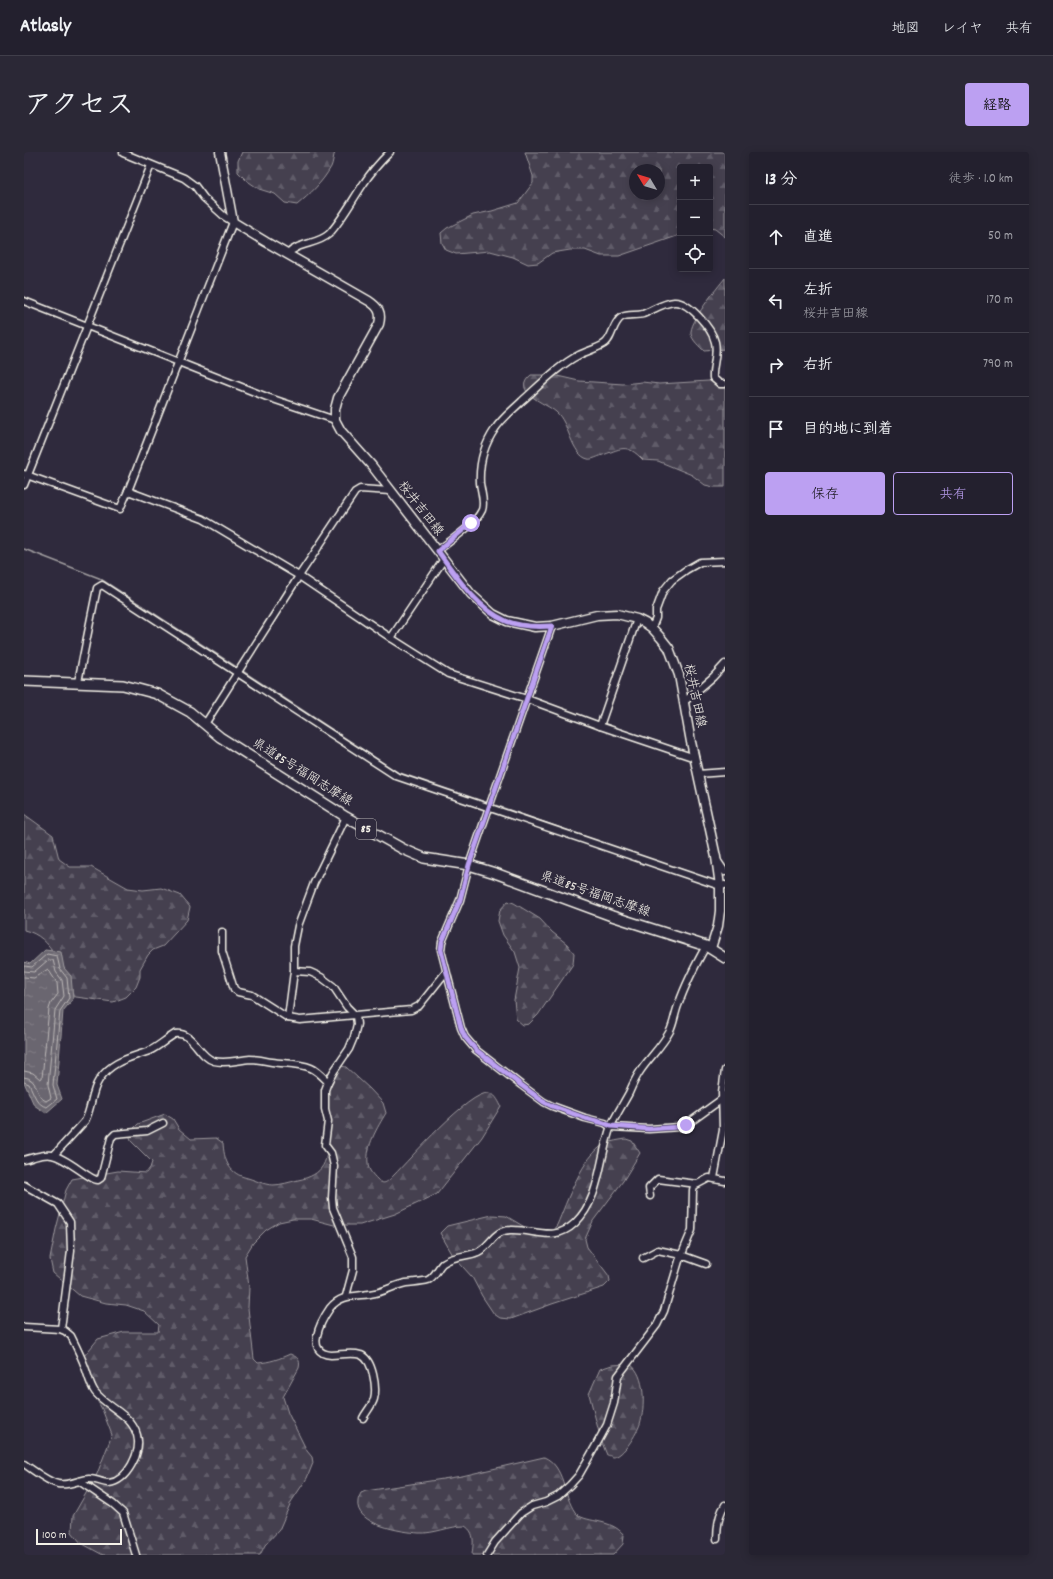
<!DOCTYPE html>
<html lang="ja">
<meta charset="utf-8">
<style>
body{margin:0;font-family:Dekko,"Klee One",sans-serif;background:#2b2836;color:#f1f3f6}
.controls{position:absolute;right:12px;top:12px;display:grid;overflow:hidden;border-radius:4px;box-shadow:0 2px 10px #0003}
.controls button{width:36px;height:36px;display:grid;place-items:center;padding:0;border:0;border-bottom:1px solid #403e4a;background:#23202e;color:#f1f3f6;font:20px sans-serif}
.compass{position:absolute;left:605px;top:12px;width:36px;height:36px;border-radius:50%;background:#23202e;box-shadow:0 2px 10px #0003;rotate:308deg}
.scale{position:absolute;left:12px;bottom:10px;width:86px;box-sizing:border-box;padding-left:4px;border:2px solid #f4f1e8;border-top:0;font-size:11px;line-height:14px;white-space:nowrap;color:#f4f1e8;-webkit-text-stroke:3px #2f2a3d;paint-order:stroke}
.stop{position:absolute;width:12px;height:12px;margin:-9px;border:3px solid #bca0f2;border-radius:50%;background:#fff}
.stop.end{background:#bca0f2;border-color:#fff;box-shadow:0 1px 4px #0008}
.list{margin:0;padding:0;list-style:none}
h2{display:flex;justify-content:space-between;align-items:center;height:52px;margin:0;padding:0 16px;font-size:17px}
h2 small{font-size:13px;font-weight:400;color:#a3a3aa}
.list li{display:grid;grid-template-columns:26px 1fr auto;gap:12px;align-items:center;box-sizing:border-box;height:64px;padding:0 16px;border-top:1px solid #403e4a}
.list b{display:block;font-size:15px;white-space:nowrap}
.list p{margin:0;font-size:13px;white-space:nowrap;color:#a3a3aa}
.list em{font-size:13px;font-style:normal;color:#a3a3aa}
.actions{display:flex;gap:8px;padding:12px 16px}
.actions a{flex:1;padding:9px 0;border:1px solid #bca0f2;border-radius:4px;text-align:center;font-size:14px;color:#bca0f2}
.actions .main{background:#bca0f2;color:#111}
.icon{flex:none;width:22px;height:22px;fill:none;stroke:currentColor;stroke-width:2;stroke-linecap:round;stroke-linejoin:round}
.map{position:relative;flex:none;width:701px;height:1403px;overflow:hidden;border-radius:4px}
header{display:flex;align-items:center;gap:24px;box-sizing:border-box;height:56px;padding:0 20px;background:#23202e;border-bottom:1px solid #403e4a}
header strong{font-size:19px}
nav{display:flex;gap:22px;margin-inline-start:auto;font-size:14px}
.intro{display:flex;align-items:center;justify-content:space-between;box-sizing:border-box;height:96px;padding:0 24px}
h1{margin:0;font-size:28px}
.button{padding:10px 18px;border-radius:4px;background:#bca0f2;color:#111;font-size:14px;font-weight:700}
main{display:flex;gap:24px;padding:0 24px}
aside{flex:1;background:#23202e;border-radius:4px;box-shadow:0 2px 10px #0003}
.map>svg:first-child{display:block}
.forest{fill:url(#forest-firs);stroke:#9c989c;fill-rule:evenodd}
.water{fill:url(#water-ripples);stroke:#a19ea0}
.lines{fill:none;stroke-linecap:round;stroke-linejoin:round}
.shore{stroke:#bdb9b8;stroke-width:1}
.stream{stroke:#a19ea0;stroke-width:1.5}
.street-casing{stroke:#f4f1e8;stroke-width:9}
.secondary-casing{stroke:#f4f1e8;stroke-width:11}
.primary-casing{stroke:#f4f1e8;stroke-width:12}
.street{stroke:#2f2a3d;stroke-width:6}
.secondary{stroke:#2f2a3d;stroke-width:8}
.primary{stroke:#2f2a3d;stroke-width:9}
.route{stroke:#bca0f2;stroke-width:5}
.labels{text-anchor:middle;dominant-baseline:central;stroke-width:4;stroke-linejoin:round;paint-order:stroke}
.shield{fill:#2f2a3d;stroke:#b9b5b5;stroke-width:1}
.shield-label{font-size:12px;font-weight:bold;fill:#f4f1e8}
.street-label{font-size:13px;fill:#f4f1e8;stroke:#2f2a3d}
</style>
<header>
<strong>Atlasly</strong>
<nav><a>地図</a><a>レイヤ</a><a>共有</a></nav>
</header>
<div class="intro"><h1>アクセス</h1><a class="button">経路</a></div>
<main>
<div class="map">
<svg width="701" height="1403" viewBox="0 0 701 1403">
<defs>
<pattern id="forest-firs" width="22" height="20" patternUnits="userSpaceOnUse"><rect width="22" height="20" fill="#454050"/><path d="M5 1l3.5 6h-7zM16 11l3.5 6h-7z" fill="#605c69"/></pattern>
<pattern id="water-ripples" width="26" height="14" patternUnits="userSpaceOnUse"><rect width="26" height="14" fill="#6a6670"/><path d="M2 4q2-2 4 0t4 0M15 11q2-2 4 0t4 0" fill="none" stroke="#807c84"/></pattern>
</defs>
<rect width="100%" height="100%" fill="#2f2a3d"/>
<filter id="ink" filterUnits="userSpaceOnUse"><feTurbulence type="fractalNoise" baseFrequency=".025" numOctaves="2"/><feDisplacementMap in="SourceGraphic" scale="8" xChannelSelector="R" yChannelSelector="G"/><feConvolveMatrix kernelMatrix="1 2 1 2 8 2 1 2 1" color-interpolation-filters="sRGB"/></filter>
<g filter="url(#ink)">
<g class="forest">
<path d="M 218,0 L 311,0 C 309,5 309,11 307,15 C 298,31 286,42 273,53 L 261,51 L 251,42 L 235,37 L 222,28 L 214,20 L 214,9 Z"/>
<path d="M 501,0 L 701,0 L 701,85 L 691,77 L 686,76 L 686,15 L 656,15 L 656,83 L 595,104 L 577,104 L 561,98 L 546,98 L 528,101 L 514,111 L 504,112 L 489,105 L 466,99 L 432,102 L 422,98 L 418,91 L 417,81 L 423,76 L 449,63 L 468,59 L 494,51 L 509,31 L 509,24 ZM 611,18 L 635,18 L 635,42 L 611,42 Z"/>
<path d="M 701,126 L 701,197 L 680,199 C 676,195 668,188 667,182 C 665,170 693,136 701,126 Z"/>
<path d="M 507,223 L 529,223 L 555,229 L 599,232 L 618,230 L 635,232 L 701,228 L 701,335 L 690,335 L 681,333 L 668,323 L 634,309 L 619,308 C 602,290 597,297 576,304 C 573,305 567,308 564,307 C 547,303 545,270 532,260 C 522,251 486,240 507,223 Z"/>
<path d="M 0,662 L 29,683 L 35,707 L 46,715 L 67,715 L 104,736 L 119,738 L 137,736 L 156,743 L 166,755 L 163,768 L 139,794 L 129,798 L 124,803 L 116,817 L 116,825 L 112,835 L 102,845 L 89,850 L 52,845 L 46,843 C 38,817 30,785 0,778 Z"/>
<polygon points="484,749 490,751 516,767 528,780 543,792 550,801 549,812 514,863 505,872 499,873 492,867 490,848 496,816 491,800 479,783 474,769 476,758"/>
<path d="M 316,914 L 322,915 L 346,937 L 359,951 L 362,961 C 353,976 342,994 344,1011 C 344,1018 349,1023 353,1027 C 360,1035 364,1029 370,1023 C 385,1008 445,939 465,941 C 471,942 474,948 477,954 L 458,985 L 413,1042 L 371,1062 L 336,1073 L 310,1073 L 287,1067 L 269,1067 L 255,1070 L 242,1078 L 229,1091 L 221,1104 L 225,1135 L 224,1156 L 230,1207 L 234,1211 C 246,1210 255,1207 266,1202 C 273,1205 277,1207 275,1216 L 259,1245 L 264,1261 L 283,1299 L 288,1305 L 289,1311 L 283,1326 L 267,1350 L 255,1378 L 241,1393 L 236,1403 L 79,1403 L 57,1391 L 48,1380 L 49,1364 L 73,1322 L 88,1283 L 78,1257 L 65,1234 L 59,1219 L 60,1204 L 74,1187 L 100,1180 L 134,1180 L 135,1173 L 120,1159 L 102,1153 L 82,1151 L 56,1144 L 29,1121 L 26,1107 L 32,1077 L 42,1038 L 48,1027 L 94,1019 L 122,1021 L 126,1016 L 128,1010 L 107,989 L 105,981 L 114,972 L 141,962 L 149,967 L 155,977 L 167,987 L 192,986 L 199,991 C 200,1007 204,1020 220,1025 C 229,1027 240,1033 249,1033 C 257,1033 266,1030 274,1028 C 300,1023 305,1009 303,983 C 302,976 300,969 300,962 C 301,942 305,930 316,914 Z"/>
<path d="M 602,987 L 608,989 L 616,1001 L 599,1029 L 569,1069 L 561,1087 L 563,1095 L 585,1124 L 586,1129 L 580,1135 L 528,1152 L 487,1167 L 476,1166 L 470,1162 L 458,1144 L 448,1125 L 430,1105 L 416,1081 L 423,1074 L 468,1063 L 482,1064 L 504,1077 L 529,1078 L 533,1073 C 543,1050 558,1004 581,992 C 587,989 596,988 602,987 Z"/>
<path d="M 606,1212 C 622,1223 621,1256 616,1272 C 613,1281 599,1305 589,1305 C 589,1305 584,1303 583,1303 L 577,1288 L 565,1242 L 576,1217 L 588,1213 Z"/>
<path d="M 520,1305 C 541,1314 539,1343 551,1360 C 559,1372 586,1365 600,1383 L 599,1392 L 589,1403 L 448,1403 C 449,1392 452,1381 441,1374 C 425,1374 410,1382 395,1381 C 379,1380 330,1373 334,1349 C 334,1347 336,1343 337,1341 L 342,1339 L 438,1324 Z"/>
</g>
<polygon class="water" points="21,798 37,800 40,816 47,824 49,847 39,859 33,933 38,947 22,961 10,953 0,930 0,810 6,812"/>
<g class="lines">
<g class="shore">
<path d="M 0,814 L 8,815 L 23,802 L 33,804 L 36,817 L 43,826 L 45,846 L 36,859 L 29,933 L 33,947 L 23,955 C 12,953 10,941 5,932 L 0,930"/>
<path d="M 0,819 L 10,820 L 24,808 L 29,808 L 32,820 L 38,828 L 40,844 L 31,858 L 24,933 L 27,946 L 22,949 C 11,945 15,926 0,925"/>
<polyline points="0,825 10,826 24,817 33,831 34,842 27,851 25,857 18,926 16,927 9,921 0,919"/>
</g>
<g class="stream">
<polyline points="0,397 75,426 214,516"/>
<polyline points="217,518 373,620 464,651"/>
<polyline points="468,652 579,691"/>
</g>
<defs>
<g id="street">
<path d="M 264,102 C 274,90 293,93 305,82 C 318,68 329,47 340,31 C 347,20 357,9 366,0"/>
<polyline points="0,149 243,245 311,268"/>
<polyline points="0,322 96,357 104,339 209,70 201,65 180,46 171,34 160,26 99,1"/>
<polyline points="0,333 127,13"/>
<polyline points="104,339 179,367 275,424 367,486 424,522 503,547 576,574 671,606"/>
<path d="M 413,399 C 427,388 451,373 458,358 C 461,350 457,340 456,331 C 455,312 460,293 471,277 C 478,266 489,258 498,249 C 515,234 535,213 555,203 C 563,199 572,197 580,192 C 589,187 588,171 598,165 C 604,162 612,164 619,162 C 629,158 639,151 650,150 C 665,149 688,177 691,190 C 694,203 688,214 689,226 L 696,232 L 700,232"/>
<polyline points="528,474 445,713 436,748 418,790 417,798 437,876 441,885 452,898 497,933 520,950 528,954 561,966 581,971 587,975 625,977 656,975 662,973 698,947"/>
<polyline points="628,476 632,466 632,458 639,439 648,428 662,418 676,410 701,409"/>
<polyline points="367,486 420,407"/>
<polyline points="54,530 73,436 78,433 372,624 696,734 701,733"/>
<polyline points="660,550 689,525 701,512"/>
<polyline points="181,572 275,424 331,340 336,337 366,339"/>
<polyline points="576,574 613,467"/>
<polyline points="674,622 701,620"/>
<polyline points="693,708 701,720"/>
<polyline points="198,780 198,799 210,837 214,840 228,843 264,866 276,868 387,858 395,854 422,820"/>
<polyline points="270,819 286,820 297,825 309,834 323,855 332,864 333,872 330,885 325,897 310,919 304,930 301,938 301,957 304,969 301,993 307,1001 310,1014 308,1046 309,1056 329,1105 329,1118 322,1144"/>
<polyline points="264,866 270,819 270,794 274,774 290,731 322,665"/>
<path d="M 30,1003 L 61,969 C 68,956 67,940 75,928 C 87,909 106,906 125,899 C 134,895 142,887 151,882 C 170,879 174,905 190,909 C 202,912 214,908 226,907 C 234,907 241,909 248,910 C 261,912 275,911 287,916 C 294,919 299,925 304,930"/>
<path d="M 0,1008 C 8,1006 19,1001 28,1003 C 42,1005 67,1029 74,1028 L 77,1026 L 87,986 L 91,982 L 123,979 L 139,971"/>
<polyline points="690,1026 699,978 698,940 701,918"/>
<polyline points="0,1033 34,1052 46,1070 47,1099 37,1177"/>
<polyline points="626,1044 625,1036 634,1027 673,1032"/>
<polyline points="619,1106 634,1098 657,1103 682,1112"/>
<path d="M 0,1175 L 36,1177 L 41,1179 L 47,1184 C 52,1194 57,1204 61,1215 C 64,1223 66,1233 71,1240 C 84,1256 107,1262 113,1283 C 118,1300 103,1329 85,1331 C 77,1331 71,1326 64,1327 C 54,1328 45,1334 34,1332 C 22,1329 11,1319 0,1312"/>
<path d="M 339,1266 C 342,1260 348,1254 350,1247 C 353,1236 349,1208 337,1203 C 327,1200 317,1203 307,1203 C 280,1201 297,1169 306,1156 C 318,1141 334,1145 351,1141 C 362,1139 371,1133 382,1131 C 389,1130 398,1130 404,1128 C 411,1125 414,1115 419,1111 C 430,1103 443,1105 454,1100 C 468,1093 469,1078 487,1078 C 511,1077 530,1091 551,1071 C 577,1046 575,1006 587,974 C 592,963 599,952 605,941 C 608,934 612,925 617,918 C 626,905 638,894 646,879 C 650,871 651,860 655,851 C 662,831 672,812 682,794"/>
<polyline points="55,1329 89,1352 99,1361 112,1403"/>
<path d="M 693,1387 C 693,1376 694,1363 701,1353"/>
<polyline points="463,1403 471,1390 497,1361 508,1354 522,1350 534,1344 546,1333 555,1323 571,1295 583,1273 590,1251 594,1224 633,1173 640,1159 655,1109 668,1078 669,1038 670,1034 685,1026 701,1029"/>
</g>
<path id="secondary" d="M 196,0 L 209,70 L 242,90 L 345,149 C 354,155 358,160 355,172 L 314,246 L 311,257 L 311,268 L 317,279 L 348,314 L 447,442 L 469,462 L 483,469 L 511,475 L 528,474 L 573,463 L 593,462 L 613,467 L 621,471 L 628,476 L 637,486 L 645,496 L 655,523 L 667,590 L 692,705 L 696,734 L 696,759 L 694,774 L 687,796"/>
<polyline id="primary" points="0,529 99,533 133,542 166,560 196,585 322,665 379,697 400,706 445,713 471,721 588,764 682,794 701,806"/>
</defs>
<use href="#street" class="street-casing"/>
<use href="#secondary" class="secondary-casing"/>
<use href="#primary" class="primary-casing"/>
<use href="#street" class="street"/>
<use href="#secondary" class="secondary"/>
<use href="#primary" class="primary"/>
</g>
</g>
<g class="lines" filter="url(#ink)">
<path class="route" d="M 447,371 L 414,399 C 432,424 452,456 482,469 C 497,475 513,475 528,474 L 445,713 L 436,748 L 418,790 L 417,798 L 437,876 L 441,885 L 452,898 L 497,933 L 520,950 L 528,954 L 561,966 L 580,971 L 587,974 L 625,977 L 656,975 L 662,973"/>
</g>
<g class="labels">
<rect class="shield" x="332" y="667" width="20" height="20" rx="3"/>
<g class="shield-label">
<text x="342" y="677">85</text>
</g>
<g class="street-label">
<text transform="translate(396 357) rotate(52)">桜井吉田線</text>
<text transform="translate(670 544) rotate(78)">桜井吉田線</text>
<text transform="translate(278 621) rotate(32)">県道85号福岡志摩線</text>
<text transform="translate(571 743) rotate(19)">県道85号福岡志摩線</text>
</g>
</g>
</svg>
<div class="controls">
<button>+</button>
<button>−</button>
<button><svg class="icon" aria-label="locate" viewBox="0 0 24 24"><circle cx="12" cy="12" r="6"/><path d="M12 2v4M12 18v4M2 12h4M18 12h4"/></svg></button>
</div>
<svg class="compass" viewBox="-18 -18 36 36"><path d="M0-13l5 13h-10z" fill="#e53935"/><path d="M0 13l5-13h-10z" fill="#a3a3aa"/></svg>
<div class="scale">100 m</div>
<div class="stop" style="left:447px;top:371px"></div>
<div class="stop end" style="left:662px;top:973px"></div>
</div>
<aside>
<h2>13 分<small>徒歩 · 1.0 km</small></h2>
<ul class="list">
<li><svg class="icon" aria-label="ahead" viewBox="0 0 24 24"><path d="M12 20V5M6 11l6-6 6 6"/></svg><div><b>直進</b></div><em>50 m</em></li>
<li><svg class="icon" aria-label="left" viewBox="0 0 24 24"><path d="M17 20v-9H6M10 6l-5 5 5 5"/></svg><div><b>左折</b><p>桜井吉田線</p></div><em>170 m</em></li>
<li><svg class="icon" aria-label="right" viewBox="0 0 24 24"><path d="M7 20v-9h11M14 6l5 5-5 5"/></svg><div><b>右折</b></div><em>790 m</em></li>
<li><svg class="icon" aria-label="arrive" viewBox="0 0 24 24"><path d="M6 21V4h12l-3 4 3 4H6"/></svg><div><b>目的地に到着</b></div></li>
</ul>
<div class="actions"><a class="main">保存</a><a>共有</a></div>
</aside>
</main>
